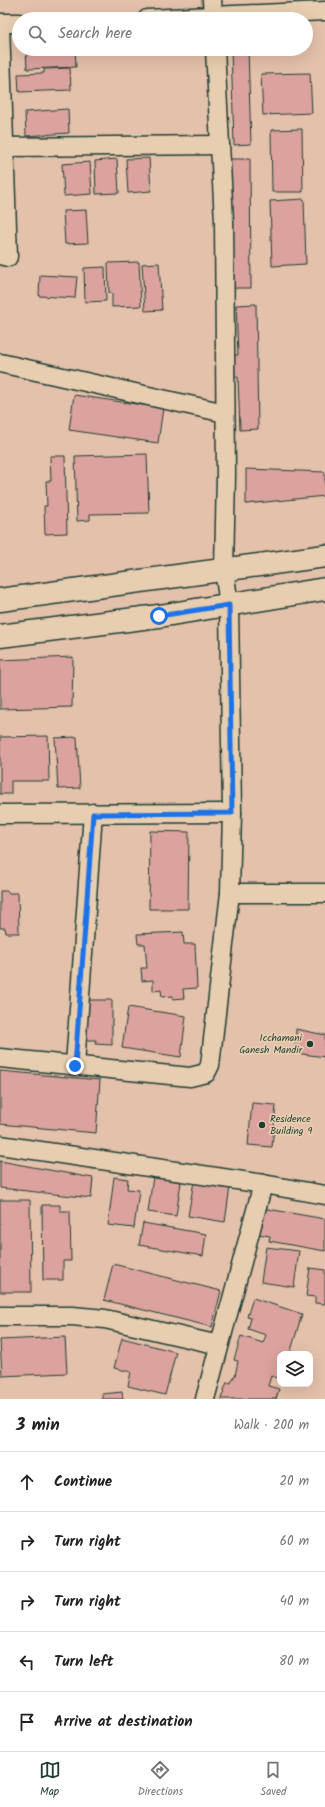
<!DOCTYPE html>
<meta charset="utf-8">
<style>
body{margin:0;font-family:Kalam,sans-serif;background:#f6f6f6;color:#222}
.controls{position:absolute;right:12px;bottom:12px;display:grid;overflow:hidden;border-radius:8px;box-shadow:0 4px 16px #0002}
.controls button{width:36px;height:36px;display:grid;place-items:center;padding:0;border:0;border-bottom:1px solid #e0e0e0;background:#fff;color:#222;font:20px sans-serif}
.stop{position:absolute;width:12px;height:12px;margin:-9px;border:3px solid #1a73e8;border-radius:50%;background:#fff}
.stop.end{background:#1a73e8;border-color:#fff;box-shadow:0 1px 4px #0008}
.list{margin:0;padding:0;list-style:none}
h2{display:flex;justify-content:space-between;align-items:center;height:52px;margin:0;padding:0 16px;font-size:17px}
h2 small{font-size:13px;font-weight:400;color:#767676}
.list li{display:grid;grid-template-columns:26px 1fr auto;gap:12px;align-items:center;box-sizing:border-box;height:60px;padding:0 16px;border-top:1px solid #e0e0e0}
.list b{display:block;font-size:15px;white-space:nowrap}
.list em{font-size:13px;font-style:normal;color:#767676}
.icon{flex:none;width:22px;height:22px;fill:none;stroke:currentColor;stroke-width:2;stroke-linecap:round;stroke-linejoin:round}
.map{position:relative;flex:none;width:325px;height:1399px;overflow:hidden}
.search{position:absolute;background:#fff;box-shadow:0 4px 16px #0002;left:12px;right:12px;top:12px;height:44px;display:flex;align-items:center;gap:10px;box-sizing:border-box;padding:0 14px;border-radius:22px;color:#767676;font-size:15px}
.sheet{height:352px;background:#fff}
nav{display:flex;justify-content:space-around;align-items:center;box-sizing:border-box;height:56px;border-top:1px solid #e0e0e0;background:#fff;font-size:11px;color:#767676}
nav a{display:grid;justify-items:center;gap:2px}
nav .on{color:#1f3d34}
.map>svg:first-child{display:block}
.building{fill:#dca29e;stroke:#1f3d34}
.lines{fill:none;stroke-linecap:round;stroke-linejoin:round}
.street-casing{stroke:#1f3d34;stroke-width:21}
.primary-casing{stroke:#1f3d34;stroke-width:25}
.street{stroke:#e8ceb0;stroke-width:18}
.primary{stroke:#e8ceb0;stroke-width:22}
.route{stroke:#1a73e8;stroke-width:5}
.poi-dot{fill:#1f3d34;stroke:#e8ceb0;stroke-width:1.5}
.labels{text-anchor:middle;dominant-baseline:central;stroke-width:3.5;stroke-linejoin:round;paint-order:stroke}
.poi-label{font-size:10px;fill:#1f3d34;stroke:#e8ceb0;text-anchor:end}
</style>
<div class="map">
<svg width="325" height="1399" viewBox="0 0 325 1399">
<rect width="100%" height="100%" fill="#e4c1ab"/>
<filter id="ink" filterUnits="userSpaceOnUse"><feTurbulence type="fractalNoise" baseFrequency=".025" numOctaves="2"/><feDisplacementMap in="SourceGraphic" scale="8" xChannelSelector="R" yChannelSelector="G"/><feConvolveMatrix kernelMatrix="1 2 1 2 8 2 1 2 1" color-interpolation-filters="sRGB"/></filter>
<g filter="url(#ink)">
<g class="building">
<polygon points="26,49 75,49 76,67 27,69"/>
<polygon points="231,49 248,49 251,144 234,145"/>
<polygon points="70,68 71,90 19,92 18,74 44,73 44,69"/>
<polygon points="310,73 312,113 263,115 261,74"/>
<polygon points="68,109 69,133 26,136 25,112"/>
<polygon points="302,129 303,192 272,192 271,130"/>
<polygon points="149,158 151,191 128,193 126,159"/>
<polygon points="117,159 119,193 96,194 95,161"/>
<polygon points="229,159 250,159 251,288 229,288"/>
<polygon points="90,162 92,194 64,196 62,164"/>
<polygon points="304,199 306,264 272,266 270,201"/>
<polygon points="86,210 88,243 65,244 63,211"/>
<polygon points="139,262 141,306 112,307 112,293 109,293 108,263"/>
<polygon points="159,263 162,310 145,311 142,264"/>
<polygon points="105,267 106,301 85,302 84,268"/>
<polygon points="40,275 77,277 75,298 39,296"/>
<polygon points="256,304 258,429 240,430 238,377 235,377 234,355 238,355 236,305"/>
<polygon points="74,395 163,408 158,443 69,430"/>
<polygon points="147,454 149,513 90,514 90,520 77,521 75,456"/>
<polygon points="50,456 65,456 67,533 45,534 44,506 47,506 46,481 51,481"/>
<polygon points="246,469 325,472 325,496 246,504"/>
<polygon points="73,657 72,707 0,709 0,660"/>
<polygon points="48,736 49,781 11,781 11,794 0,794 0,737"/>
<polygon points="77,737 80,788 58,789 55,738"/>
<polygon points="150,831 189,832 188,909 149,909"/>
<polygon points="0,891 8,891 8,893 18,893 19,933 6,933 5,928 0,928"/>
<polygon points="183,932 184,944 195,944 197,988 183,989 184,998 173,999 173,996 162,997 161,990 153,991 153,980 142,981 141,968 147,968 145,944 138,944 137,934"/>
<polygon points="82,1000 112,1000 112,1045 95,1044 96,1040 82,1040"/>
<polygon points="128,1007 186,1016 181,1057 122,1048"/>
<polygon points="296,1029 325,1035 325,1057 295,1053"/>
<polygon points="0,1071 100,1080 96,1133 0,1124"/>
<polygon points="252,1103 276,1105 272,1147 248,1145"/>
<polygon points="0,1161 93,1178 91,1198 0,1188"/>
<polygon points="114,1177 128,1179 127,1189 139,1190 134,1228 108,1225"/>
<polygon points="153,1177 181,1182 176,1216 148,1212"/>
<polygon points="194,1181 230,1187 225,1222 188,1216"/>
<polygon points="0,1200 30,1200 31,1292 0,1292"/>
<polygon points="42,1205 60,1205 60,1211 70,1211 71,1261 63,1261 63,1280 43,1280"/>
<polygon points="262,1208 325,1219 325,1251 269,1241 270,1236 258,1234"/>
<polygon points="143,1223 206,1234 203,1256 139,1245"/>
<polygon points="266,1247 299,1251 294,1287 261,1282"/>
<polygon points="113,1264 221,1291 212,1327 104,1300"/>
<polygon points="310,1268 325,1270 325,1304 315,1303 315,1297 306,1296"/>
<polygon points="253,1298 302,1314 290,1354 280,1354 280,1379 271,1376 268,1386 279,1389 276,1399 221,1399 227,1382 231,1383 234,1376 235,1376 238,1361 234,1360 241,1336 263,1343 266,1335 248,1329 251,1318 247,1317"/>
<polygon points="65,1337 67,1373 2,1376 0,1340"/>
<polygon points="122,1338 176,1352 165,1395 128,1386 131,1372 114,1368"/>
<polygon points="122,1392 123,1399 102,1399 102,1394"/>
</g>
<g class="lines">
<defs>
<g id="street">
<polyline points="212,0 213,19"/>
<polyline points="147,19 325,11"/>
<polyline points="0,23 19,23"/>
<polyline points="0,25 8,257 0,255"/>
<polyline points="4,147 220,145"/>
<polyline points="0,363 225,413"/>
<polyline points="0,814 232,813"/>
<polyline points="230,893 325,893"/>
<polyline points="0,1058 190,1077 206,1073 210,1065 230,893 232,813 229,605 224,570 226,475 224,221 215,49"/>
<polyline points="75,1065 93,813"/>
<polyline points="0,1145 263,1184 325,1195"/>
<polyline points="0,1316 72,1316 105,1319 219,1345"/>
<polyline points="205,1399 263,1184"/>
</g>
<g id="primary">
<polyline points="0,600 325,556"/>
<polyline points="0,636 159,616 325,589"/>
</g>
</defs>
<use href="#street" class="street-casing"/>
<use href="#primary" class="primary-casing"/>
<use href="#street" class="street"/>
<use href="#primary" class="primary"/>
</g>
</g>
<g class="lines" filter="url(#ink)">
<polyline class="route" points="75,1066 93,814 232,813 229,605 159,616"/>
</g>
<g class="poi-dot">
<circle cx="310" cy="1044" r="4"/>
<circle cx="262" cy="1125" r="4"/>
</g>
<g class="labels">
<g class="poi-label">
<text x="302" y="1038">Icchamani<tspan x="302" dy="12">Ganesh Mandir</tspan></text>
<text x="270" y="1119" text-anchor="start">Residence<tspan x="270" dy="12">Building 9</tspan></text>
</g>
</g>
</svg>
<div class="controls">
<button><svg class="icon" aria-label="layers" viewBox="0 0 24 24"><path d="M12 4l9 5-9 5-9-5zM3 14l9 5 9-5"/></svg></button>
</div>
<div class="stop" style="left:159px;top:616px"></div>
<div class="stop end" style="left:75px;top:1066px"></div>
<div class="search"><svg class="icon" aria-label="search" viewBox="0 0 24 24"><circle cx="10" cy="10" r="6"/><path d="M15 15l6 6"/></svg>Search here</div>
</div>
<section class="sheet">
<h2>3 min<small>Walk · 200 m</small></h2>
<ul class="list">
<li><svg class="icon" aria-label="ahead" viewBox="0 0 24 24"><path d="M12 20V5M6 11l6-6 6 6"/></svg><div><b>Continue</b></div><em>20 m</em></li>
<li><svg class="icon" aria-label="right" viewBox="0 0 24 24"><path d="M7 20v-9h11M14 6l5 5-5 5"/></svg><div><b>Turn right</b></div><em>60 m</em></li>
<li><svg class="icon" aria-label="right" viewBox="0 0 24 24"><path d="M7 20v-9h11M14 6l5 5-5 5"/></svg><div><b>Turn right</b></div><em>40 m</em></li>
<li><svg class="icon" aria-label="left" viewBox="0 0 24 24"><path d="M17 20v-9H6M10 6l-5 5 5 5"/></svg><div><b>Turn left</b></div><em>80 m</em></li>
<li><svg class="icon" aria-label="arrive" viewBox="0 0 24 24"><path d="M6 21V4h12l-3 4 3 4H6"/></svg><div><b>Arrive at destination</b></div></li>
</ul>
</section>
<nav>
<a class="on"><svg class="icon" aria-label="map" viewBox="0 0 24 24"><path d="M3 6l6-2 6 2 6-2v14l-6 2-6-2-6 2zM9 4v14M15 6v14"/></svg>Map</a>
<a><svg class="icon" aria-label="directions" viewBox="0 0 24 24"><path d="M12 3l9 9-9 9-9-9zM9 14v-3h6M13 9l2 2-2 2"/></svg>Directions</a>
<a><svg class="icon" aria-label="saved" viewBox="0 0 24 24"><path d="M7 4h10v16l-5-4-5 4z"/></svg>Saved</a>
</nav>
